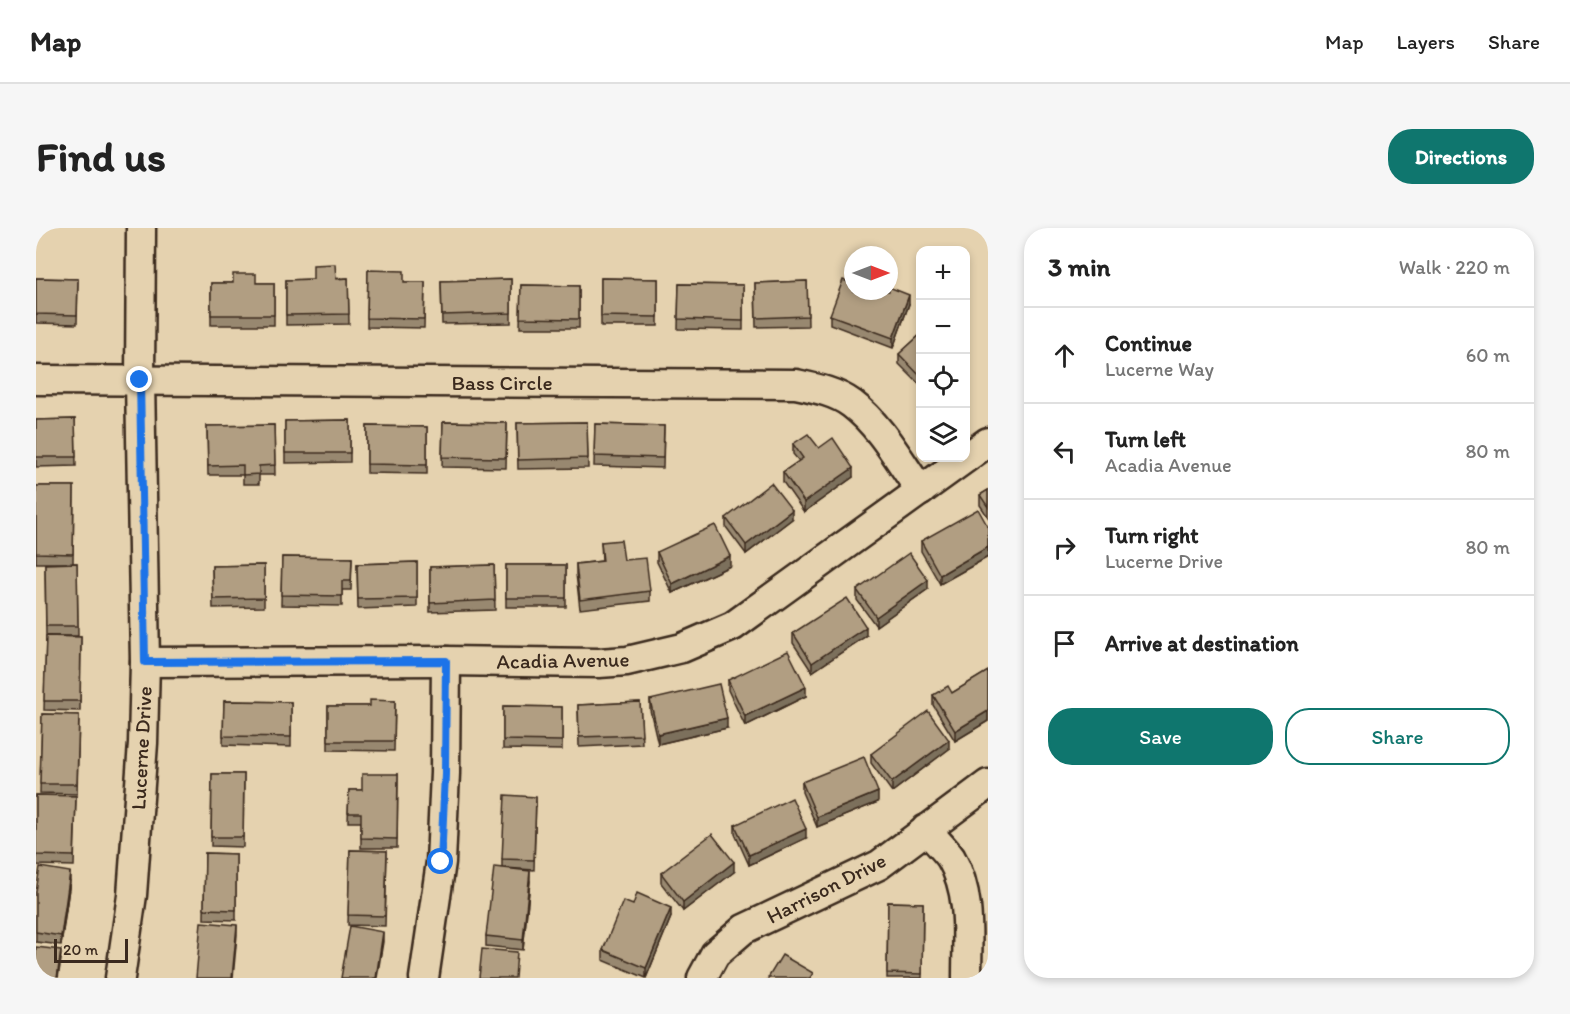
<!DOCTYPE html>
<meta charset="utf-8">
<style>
body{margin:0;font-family:Itim,sans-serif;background:#f6f6f6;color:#222}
.controls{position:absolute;right:18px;top:18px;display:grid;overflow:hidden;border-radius:12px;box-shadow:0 3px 9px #0003}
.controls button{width:54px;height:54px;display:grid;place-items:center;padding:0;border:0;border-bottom:2px solid #e0e0e0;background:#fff;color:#222;font:30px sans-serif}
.compass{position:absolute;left:808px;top:18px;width:54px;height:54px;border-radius:50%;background:#fff;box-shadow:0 3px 9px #0003;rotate:90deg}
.scale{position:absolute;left:18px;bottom:15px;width:74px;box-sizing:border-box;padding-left:6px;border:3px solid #3b2a1e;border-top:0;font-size:16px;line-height:21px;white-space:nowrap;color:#3b2a1e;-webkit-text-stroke:4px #e5d2af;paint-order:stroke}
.stop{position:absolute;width:18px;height:18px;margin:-14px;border:4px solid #1a73e8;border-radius:50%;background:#fff}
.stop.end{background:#1a73e8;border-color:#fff;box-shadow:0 2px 6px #0008}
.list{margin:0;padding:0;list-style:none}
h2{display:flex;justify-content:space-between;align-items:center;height:78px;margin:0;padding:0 24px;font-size:26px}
h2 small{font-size:20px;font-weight:400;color:#767676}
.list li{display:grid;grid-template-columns:39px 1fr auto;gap:18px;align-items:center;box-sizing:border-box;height:96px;padding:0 24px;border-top:2px solid #e0e0e0}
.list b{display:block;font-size:22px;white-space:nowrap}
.list p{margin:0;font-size:20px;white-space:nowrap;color:#767676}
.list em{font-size:20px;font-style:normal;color:#767676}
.actions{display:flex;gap:12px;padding:18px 24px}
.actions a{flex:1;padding:14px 0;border:2px solid #0f766e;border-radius:24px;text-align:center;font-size:21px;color:#0f766e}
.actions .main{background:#0f766e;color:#fff}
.icon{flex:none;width:33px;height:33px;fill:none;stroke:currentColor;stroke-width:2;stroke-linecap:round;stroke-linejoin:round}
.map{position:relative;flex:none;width:952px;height:750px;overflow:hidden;border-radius:24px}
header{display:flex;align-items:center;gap:36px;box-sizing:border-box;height:84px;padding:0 30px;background:#fff;border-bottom:2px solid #e0e0e0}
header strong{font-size:28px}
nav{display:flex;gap:33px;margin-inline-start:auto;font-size:21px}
.intro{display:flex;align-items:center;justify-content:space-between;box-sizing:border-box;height:144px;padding:0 36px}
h1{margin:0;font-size:42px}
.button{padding:15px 27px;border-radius:24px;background:#0f766e;color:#fff;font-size:21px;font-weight:700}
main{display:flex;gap:36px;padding:0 36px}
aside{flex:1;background:#fff;border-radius:24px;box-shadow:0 3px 9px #0003}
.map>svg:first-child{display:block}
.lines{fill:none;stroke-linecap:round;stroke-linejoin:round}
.minor-casing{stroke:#3b2a1e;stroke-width:33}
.minor{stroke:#e5d2af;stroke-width:28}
.wall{fill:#988870;stroke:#3b2a1e;stroke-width:1.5}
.shaded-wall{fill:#7c6f5b;stroke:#3b2a1e;stroke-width:1.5}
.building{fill:#b19e82;stroke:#3b2a1e;stroke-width:1.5}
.route{stroke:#1a73e8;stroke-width:8}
.labels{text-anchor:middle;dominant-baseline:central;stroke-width:4.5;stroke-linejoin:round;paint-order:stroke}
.street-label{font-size:21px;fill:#3b2a1e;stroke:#e5d2af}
</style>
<header>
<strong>Map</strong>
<nav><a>Map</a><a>Layers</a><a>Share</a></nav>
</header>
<div class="intro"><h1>Find us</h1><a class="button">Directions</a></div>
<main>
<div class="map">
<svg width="952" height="750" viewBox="0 0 952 750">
<rect width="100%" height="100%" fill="#e5d2af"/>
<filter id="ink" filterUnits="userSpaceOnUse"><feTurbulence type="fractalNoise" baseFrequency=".0167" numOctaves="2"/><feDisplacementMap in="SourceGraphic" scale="12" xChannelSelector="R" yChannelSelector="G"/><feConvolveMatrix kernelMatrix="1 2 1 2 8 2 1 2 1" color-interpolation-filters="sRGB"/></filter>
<g filter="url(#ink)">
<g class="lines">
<defs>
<g id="minor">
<path d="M 0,152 L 760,156 C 779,160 800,164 816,176 C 845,198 864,234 885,263"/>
<polyline points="109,434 410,433 563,435 591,433 646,420 697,398 952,214"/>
<path d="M 890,601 C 898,611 908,620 915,630 C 936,666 931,710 931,750"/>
<polyline points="84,750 96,667 107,515 109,434 104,152 105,0"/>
<polyline points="388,750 405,634 409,545 410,433"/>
<polyline points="666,750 679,726 708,701 843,637 952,556"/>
</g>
</defs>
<use href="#minor" class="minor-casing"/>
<use href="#minor" class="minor"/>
</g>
<g class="wall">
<polygon points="332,42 368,54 389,54 388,100 331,99"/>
<polygon points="0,50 42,51 41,96 0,95"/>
<polygon points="312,50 313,96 250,97 250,52"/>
<polygon points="565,50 622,51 622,98 565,98"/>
<polygon points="475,51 475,95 406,96 405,53"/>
<polygon points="771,53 772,98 720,99 719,55"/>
<rect x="175" y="55" width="63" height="42"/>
<polygon points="643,56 707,57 707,102 642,101"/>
<polygon points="485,57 543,58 543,100 484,100"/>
<polygon points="873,76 857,120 794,96 794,87"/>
<polygon points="885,106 885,158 863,136 863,126"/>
<polygon points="39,191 40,238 0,239 0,192"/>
<polygon points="314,192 314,234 249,235 249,193"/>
<polygon points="407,194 471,195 470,240 406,239"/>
<polygon points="551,194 552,240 482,241 481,195"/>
<polygon points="559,196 628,198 627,240 558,238"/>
<polygon points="238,197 239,247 223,247 223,256 207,256 207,247 172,247 171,198"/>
<polygon points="331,198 391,199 391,246 331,245"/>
<polygon points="757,216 783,220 817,249 768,284 747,254 747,244 763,233 757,226"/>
<polygon points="0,258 38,258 37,335 41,335 42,408 10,408 9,336 31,335 0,335"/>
<polygon points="952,262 952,289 944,277 944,267"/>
<polygon points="690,290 756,291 710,326 690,299"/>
<polygon points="952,299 952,329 904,356 885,323 885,313"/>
<polygon points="565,314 588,332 614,363 614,373 544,381 540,346 540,336 566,333"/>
<polygon points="621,324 694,338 636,365 621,334"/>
<polygon points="246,329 316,330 315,362 306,362 306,378 245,377"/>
<polygon points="381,334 381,379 322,381 321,336"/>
<polygon points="228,337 228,379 177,380 176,338"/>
<polygon points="458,337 459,382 394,384 394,339"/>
<rect x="470" y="337" width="60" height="42"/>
<polygon points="892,361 840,398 821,372 821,362"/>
<polygon points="757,405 830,408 776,444 757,415"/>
<polygon points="10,408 45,409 44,483 8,482"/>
<polygon points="952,443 952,493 919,513 897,477 897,467 916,465"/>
<polygon points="692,452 770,468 709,498 692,462"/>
<polygon points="614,472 691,500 622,516 614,482"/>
<polygon points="188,473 255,474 255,519 187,517"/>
<polygon points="359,473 358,523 292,522 292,478 334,478"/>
<polygon points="604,474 606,516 543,519 542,477"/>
<polygon points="467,478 526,479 526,522 467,521"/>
<polygon points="6,486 43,487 41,566 4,565"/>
<polygon points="913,521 856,564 835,535 835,526"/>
<polygon points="176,546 208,546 207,619 175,618"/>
<polygon points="362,546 361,620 325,620 325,594 312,594 313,562 326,562"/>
<polygon points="766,554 842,574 781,599 766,564"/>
<polygon points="0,567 40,568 38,638 0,637"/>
<polygon points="500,569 498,642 469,640 494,653 487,722 450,718 450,708 466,640 466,631"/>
<polygon points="699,597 770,610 713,637 699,606"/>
<polygon points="314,622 351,623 349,698 312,697"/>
<polygon points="169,625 200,626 200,692 168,691"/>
<polygon points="698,644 647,683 625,655 625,645"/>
<polygon points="34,653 25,717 0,714 0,664"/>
<polygon points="852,674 887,675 886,750 851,750"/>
<polygon points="597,677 635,689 610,750 567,732 567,722"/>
</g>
<g class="shaded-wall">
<polygon points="873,67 873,76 857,120 857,110"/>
<polygon points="817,240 817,249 768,284 768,274"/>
<polygon points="756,282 756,291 710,326 710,317"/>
<polygon points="952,319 952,329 904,356 904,347"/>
<polygon points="694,328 694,338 636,365 636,356"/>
<polygon points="892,352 892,361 840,398 840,389"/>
<polygon points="830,399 830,408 776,444 776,435"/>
<polygon points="770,459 770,468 709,498 709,488"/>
<polygon points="952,483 952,493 919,513 919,503"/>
<polygon points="691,490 691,500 622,516 622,506"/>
<polygon points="913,512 913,521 856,564 856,554"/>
<polygon points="842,564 842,574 781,599 781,589"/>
<polygon points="770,601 770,610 713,637 713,627"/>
<polygon points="698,634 698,644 647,683 647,674"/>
<polygon points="494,643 494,653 487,722 487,712"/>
<polygon points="34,644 34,653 25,717 25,708"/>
<polygon points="635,680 635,689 610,750 610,740"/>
<polygon points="201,697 201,707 197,750 196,750"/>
<polygon points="347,704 347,714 341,750 340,750"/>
<polygon points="25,722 25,732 22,750 21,750"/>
</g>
<g class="building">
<polygon points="299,36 300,51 312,50 313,86 250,87 250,52 277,51 277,37"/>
<polygon points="332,42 368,43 368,54 389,54 388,91 331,90"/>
<polygon points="197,46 220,46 220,55 238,55 238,87 175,87 175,55 197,55"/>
<polygon points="0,50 42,51 41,87 0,86"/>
<polygon points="565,50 622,51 622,89 565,88"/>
<polygon points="475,51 475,85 406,87 405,53"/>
<polygon points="807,52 817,56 817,63 853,63 853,59 873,67 857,110 794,87"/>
<polygon points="771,53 772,88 720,90 719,55"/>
<polygon points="643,56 707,57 707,93 642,91"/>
<polygon points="485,57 543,58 543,91 484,90"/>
<polygon points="885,106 885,149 863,126"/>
<polygon points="39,191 40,229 0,229 0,192"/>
<polygon points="314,192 314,225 249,225 249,193"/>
<polygon points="407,194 471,195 470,230 406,229"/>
<polygon points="551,194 552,230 482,232 481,195"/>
<polygon points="559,196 628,198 627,230 558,228"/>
<polygon points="238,197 239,237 223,238 223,246 207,247 207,237 172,238 171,198"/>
<polygon points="331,198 391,199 391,237 331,236"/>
<polygon points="772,206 783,220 797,210 817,240 768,274 747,244 767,230 757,216"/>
<polygon points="735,255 756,282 710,317 690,290"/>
<polygon points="0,258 38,258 37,326 0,325"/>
<polygon points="952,262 952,279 944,267"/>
<polygon points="942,281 952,299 952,319 904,347 885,313"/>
<polygon points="679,297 694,328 636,356 621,324"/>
<polygon points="585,312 588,332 610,330 614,363 544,372 540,336 567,333 565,314"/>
<polygon points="873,325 892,352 840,389 821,362"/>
<polygon points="246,329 316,330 315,353 306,353 306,368 245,367"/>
<polygon points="381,334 381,370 322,371 321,336"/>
<polygon points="41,335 42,398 10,398 9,336"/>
<polygon points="228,337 228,370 177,371 176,338"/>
<polygon points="458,337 459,372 394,375 394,339"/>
<rect x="470" y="337" width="60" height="33"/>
<polygon points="811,370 830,399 776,435 757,405"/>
<polygon points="10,408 45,409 44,473 8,473"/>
<polygon points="752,423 770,459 709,488 692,452"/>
<polygon points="952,443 952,483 919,503 897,467 912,458 916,465"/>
<polygon points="683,456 691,490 622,506 614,472"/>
<polygon points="334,472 359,473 358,513 292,513 292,478 334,478"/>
<polygon points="188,473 255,474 255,509 187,508"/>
<polygon points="604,474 606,507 543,509 542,477"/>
<polygon points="467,478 526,479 526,513 467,512"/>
<polygon points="892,483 913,512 856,554 835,526"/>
<polygon points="6,486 43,487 41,556 4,556"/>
<polygon points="828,529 842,564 781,589 766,554"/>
<polygon points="176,546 208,546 207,609 175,609"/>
<polygon points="326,546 362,546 361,611 325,610 325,585 312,585 313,562 326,562"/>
<polygon points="0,567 40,568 38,628 0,627"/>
<polygon points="469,567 500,569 498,632 466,631"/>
<polygon points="756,570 770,601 713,627 699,597"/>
<polygon points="676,606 698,634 647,674 625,645"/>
<polygon points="314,622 351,623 349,688 312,687"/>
<polygon points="169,625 200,626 200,682 168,681"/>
<polygon points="4,639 34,644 25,708 0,704 0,664"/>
<polygon points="458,639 494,643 487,712 450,708"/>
<polygon points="601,665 635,680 610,740 567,722 587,673 597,677"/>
<polygon points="852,674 887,675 886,746 851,745"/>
<polygon points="165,694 201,697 196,750 160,750"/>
<polygon points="314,698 347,704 340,750 305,750"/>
<polygon points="0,719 25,722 21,750 0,750"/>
<polygon points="446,721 481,724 479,750 443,750"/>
<polygon points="746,727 777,745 774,750 732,750"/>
</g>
</g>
<g class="lines" filter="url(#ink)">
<polyline class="route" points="104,152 109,434 410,433 409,546 405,634"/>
</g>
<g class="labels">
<g class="street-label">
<text x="466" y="154">Bass Circle</text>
<text transform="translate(527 432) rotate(-1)">Acadia Avenue</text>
<text transform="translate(105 520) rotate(-87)">Lucerne Drive</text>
<text transform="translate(790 660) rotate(-27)">Harrison Drive</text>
</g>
</g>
</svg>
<div class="controls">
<button>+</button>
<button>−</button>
<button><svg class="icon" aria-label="locate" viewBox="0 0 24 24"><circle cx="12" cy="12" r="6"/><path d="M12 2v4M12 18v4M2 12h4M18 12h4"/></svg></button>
<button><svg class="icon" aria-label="layers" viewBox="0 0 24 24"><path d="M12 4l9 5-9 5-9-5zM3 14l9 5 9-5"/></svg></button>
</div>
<svg class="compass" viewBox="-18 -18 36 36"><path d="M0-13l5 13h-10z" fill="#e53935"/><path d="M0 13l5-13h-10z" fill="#767676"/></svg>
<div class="scale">20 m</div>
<div class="stop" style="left:405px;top:634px"></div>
<div class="stop end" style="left:104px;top:152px"></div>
</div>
<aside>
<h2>3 min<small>Walk · 220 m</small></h2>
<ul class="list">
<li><svg class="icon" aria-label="ahead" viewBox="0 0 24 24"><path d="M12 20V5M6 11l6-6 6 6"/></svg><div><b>Continue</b><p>Lucerne Way</p></div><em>60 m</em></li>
<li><svg class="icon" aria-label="left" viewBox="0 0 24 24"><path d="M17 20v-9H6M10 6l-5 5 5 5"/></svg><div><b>Turn left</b><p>Acadia Avenue</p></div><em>80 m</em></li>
<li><svg class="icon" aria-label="right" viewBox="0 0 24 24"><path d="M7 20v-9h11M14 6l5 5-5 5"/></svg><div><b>Turn right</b><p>Lucerne Drive</p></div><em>80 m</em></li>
<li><svg class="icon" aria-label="arrive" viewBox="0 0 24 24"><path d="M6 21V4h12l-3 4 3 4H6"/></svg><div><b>Arrive at destination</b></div></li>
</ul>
<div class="actions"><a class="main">Save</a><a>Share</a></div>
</aside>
</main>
